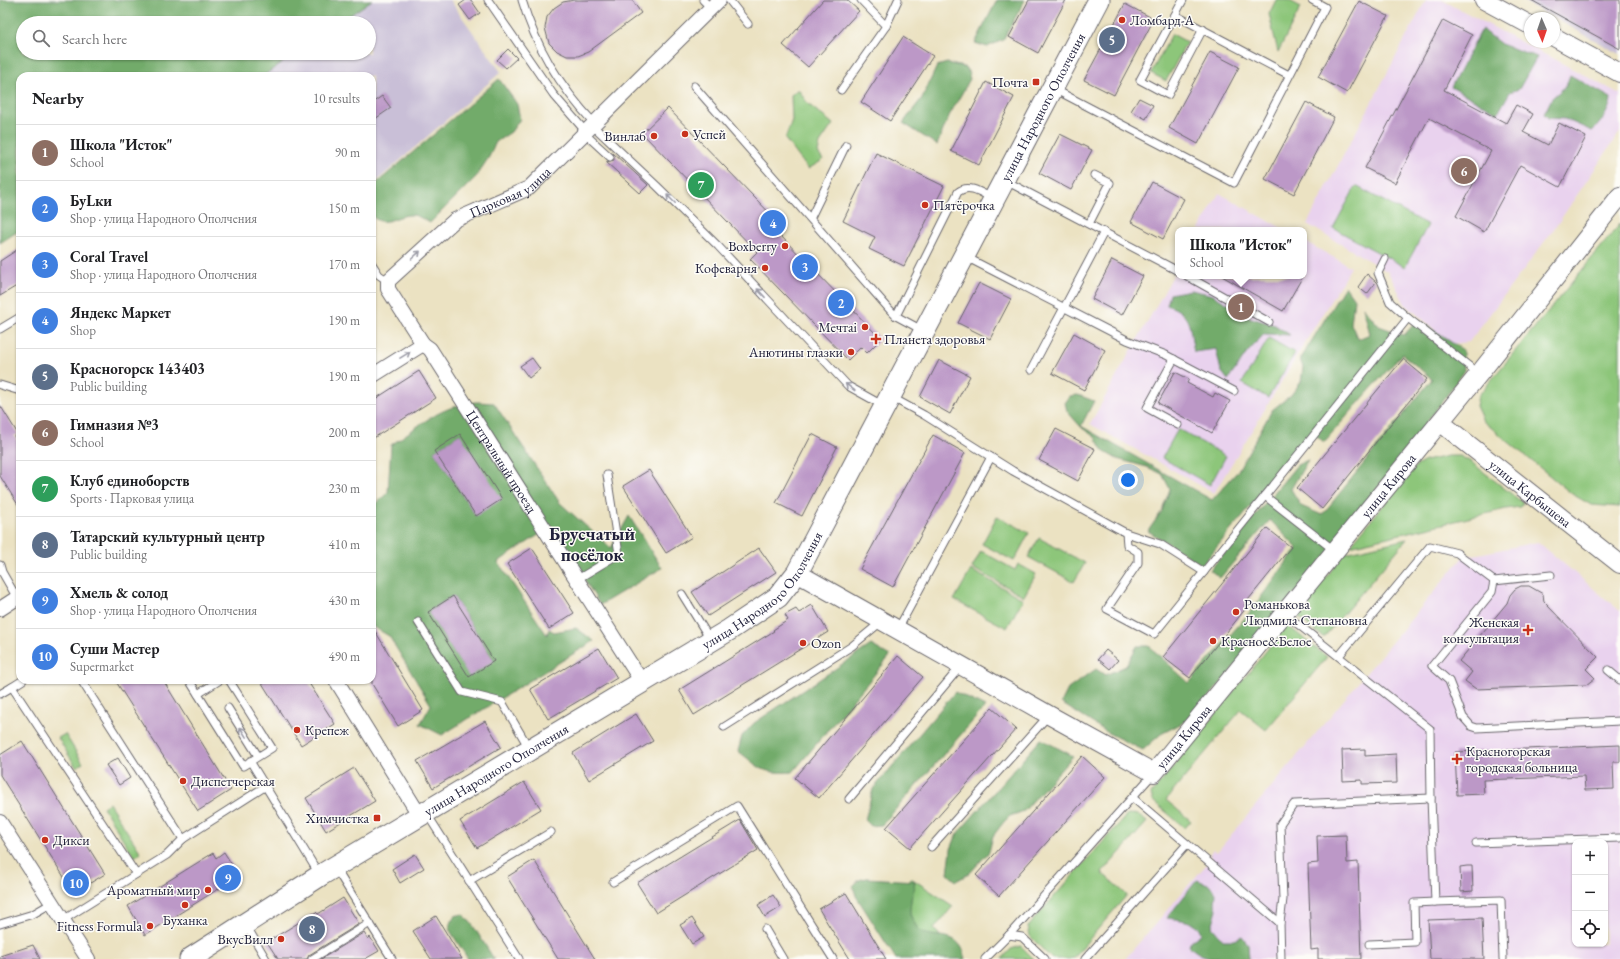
<!DOCTYPE html>
<meta charset="utf-8">
<style>
body{margin:0;font-family:"EB Garamond",serif;background:#f6f6f6;color:#202124}
.controls{position:absolute;right:12px;bottom:12px;display:grid;overflow:hidden;border-radius:8px;box-shadow:0 1px 3px #0004}
.controls button{width:36px;height:36px;display:grid;place-items:center;padding:0;border:0;border-bottom:1px solid #e0e0e0;background:#fff;color:#202124;font:20px sans-serif}
.compass{position:absolute;left:1524px;top:12px;width:36px;height:36px;border-radius:50%;background:#fff;box-shadow:0 1px 3px #0004;rotate:178deg}
.you{position:absolute;left:1128px;top:480px;width:14px;height:14px;margin:-10px;border:3px solid #fff;border-radius:50%;background:#1a73e8;box-shadow:0 0 0 6px #1a73e833}
.badge{display:grid;place-items:center;width:26px;height:26px;border-radius:50%;background:#d93025;color:#fff;font-size:13px;font-weight:700}
.pin{position:absolute;translate:-50% -50%;border:2px solid #fff;box-shadow:0 1px 4px #0006}
.popup{position:absolute;left:1175px;top:227px;width:132px;height:52px;box-sizing:border-box;display:grid;place-content:center;border-radius:8px;background:#fff;filter:drop-shadow(0 1px 3px #0005);font-size:13px;white-space:nowrap;color:#757577}
.popup b{font-size:15px;color:#202124}
.popup::after{content:'';position:absolute;left:50%;top:100%;margin-left:-8px;border:8px solid transparent;border-top-color:#fff}
.list{margin:0;padding:0;list-style:none}
h2{display:flex;justify-content:space-between;align-items:center;height:52px;margin:0;padding:0 16px;font-size:17px}
h2 small{font-size:13px;font-weight:400;color:#757577}
.list li{display:grid;grid-template-columns:26px 1fr auto;gap:12px;align-items:center;box-sizing:border-box;height:56px;padding:0 16px;border-top:1px solid #e0e0e0}
.list b{display:block;font-size:15px;white-space:nowrap}
.list p{margin:0;font-size:13px;white-space:nowrap;color:#757577}
.list em{font-size:13px;font-style:normal;color:#757577}
.icon{flex:none;width:22px;height:22px;fill:none;stroke:currentColor;stroke-width:2;stroke-linecap:round;stroke-linejoin:round}
.map{position:relative;flex:none;width:1620px;height:959px;overflow:hidden}
.search{position:absolute;background:#fff;box-shadow:0 1px 3px #0004;left:16px;top:16px;width:360px;height:44px;display:flex;align-items:center;gap:10px;box-sizing:border-box;padding:0 14px;border-radius:22px;color:#757577;font-size:15px}
.panel{position:absolute;background:#fff;box-shadow:0 1px 3px #0004;left:16px;top:72px;width:360px;height:612px;border-radius:12px}
.map>svg:first-child{display:block}
.built{fill:#e9d2ee;fill-rule:evenodd}
.industrial{fill:#c9bfd7}
.green{fill:#8dc67a;stroke:#58745a}
.forest{fill:#72ab6a;stroke:#4a6652;fill-rule:evenodd}
.building{fill:#bc98c7}
.lines{fill:none;stroke-linecap:round;stroke-linejoin:round}
.service-casing{stroke:#68656a;stroke-width:9}
.minor-casing{stroke:#68656a;stroke-width:16}
.tertiary-casing{stroke:#68656a;stroke-width:20}
.secondary-casing{stroke:#68656a;stroke-width:23}
.service{stroke:#fff;stroke-width:7}
.minor{stroke:#fff;stroke-width:14}
.tertiary{stroke:#fff;stroke-width:18}
.secondary{stroke:#fff;stroke-width:21}
.oneway{stroke:#9c9ca7}
.poi-dot{fill:#c8321e;stroke:#fdfcf7;stroke-width:1.5}
.labels{text-anchor:middle;dominant-baseline:central;stroke-width:3;stroke-linejoin:round;paint-order:stroke}
.poi-label{font-size:14px;fill:#22223b;stroke:#fdfcf7;text-anchor:start}
.street-label{font-size:14px;fill:#22223b;stroke:#fdfcf7}
.district-label{font-size:18px;font-weight:bold;fill:#22223b;stroke:#fdfcf7}
</style>
<div class="map">
<svg width="1620" height="959" viewBox="0 0 1620 959">
<rect width="100%" height="100%" fill="#fdfcf7"/>
<filter id="ink" filterUnits="userSpaceOnUse"><feTurbulence type="fractalNoise" baseFrequency=".025" numOctaves="2"/><feDisplacementMap in="SourceGraphic" scale="8" xChannelSelector="R" yChannelSelector="G"/><feConvolveMatrix kernelMatrix="1 2 1 2 8 2 1 2 1" color-interpolation-filters="sRGB"/></filter>
<filter id="wash" filterUnits="userSpaceOnUse"><feTurbulence type="fractalNoise" baseFrequency=".012" numOctaves="4" result="noise"/><feDisplacementMap in="SourceGraphic" scale="16" xChannelSelector="R" yChannelSelector="G"/><feGaussianBlur stdDeviation="0.9" result="paint"/><feColorMatrix in="noise" values="0 0 0 0 0 0 0 0 0 0 0 0 0 0 0 0 0 1.4 0 .05"/><feComposite in="paint" operator="in"/></filter>
<g filter="url(#wash)">
<rect width="100%" height="100%" fill="#ebe2c2"/>
<g class="built">
<polygon points="1426,0 1442,0 1620,94 1620,132 1554,229 1469,342 1451,344 1405,304 1388,272 1307,224"/>
<polygon points="1219,193 1285,230 1199,230"/>
<polygon points="1304,241 1351,267 1214,493 1090,424 1178,267 1178,276 1304,276"/>
<path d="M 1538,542 L 1620,611 L 1620,959 L 1125,959 L 1212,858 L 1209,855 L 1213,849 L 1217,852 L 1463,557 ZM 1575,842 L 1605,842 L 1605,944 L 1575,944 Z"/>
</g>
<g class="industrial">
<polygon points="372,0 450,0 501,72 372,185 372,76 263,76 296,53 369,53 369,23 339,23"/>
<polygon points="1521,0 1620,0 1620,54"/>
</g>
<g class="green">
<polygon points="1276,0 1288,0 1301,7 1278,52 1269,14"/>
<polygon points="1172,34 1187,42 1166,81 1151,73"/>
<polygon points="798,89 808,104 833,124 820,143 818,153 823,160 808,169 785,139 792,120 791,95"/>
<polygon points="1356,186 1428,225 1405,267 1333,228"/>
<polygon points="1620,224 1620,507 1591,505 1572,494 1483,421 1476,406 1478,396"/>
<polygon points="1269,338 1295,353 1268,398 1242,383"/>
<polygon points="1178,429 1226,456 1210,485 1162,458"/>
<polygon points="1448,456 1460,456 1471,462 1523,503 1520,507 1506,509 1350,546 1415,467 1425,461"/>
<polygon points="997,516 1029,533 1014,561 982,544"/>
<polygon points="1039,538 1085,563 1074,582 1028,557"/>
<polygon points="1407,539 1325,636 1323,637 1296,615 1345,553"/>
<polygon points="981,551 1015,570 1018,564 1036,574 1024,596 972,568"/>
<polygon points="971,570 1023,599 1007,628 954,600"/>
<polygon points="1287,625 1327,657 1266,730 1241,710 1166,800 1191,821 1185,828 1153,801 1151,794"/>
<polygon points="65,734 83,763 76,767 58,738"/>
<polygon points="109,803 141,853 134,857 103,807"/>
<polygon points="1132,814 1138,815 1147,822 1102,873 1127,895 1075,956 1070,959 1052,959 1030,936 1028,926 1126,816"/>
<polygon points="911,878 953,906 934,929 961,959 881,911"/>
<polygon points="1021,946 1034,959 1002,959 1011,949"/>
</g>
<g class="forest">
<polygon points="0,0 372,0 339,23 23,23 23,53 296,53 263,76 20,76 20,230 0,243"/>
<polygon points="997,0 1025,0 1003,40 987,47 975,43"/>
<polygon points="1482,29 1501,44 1537,57 1519,89 1510,92 1498,113 1451,87"/>
<polygon points="947,63 967,68 970,79 949,116 937,145 903,123 922,98 937,66"/>
<path d="M 1570,75 L 1611,98 C 1611,108 1600,125 1592,131 L 1565,119 L 1548,118 L 1544,114 L 1552,98 L 1566,86 Z"/>
<path d="M 499,79 L 517,104 L 520,119 L 511,132 L 496,142 L 489,157 L 476,177 L 430,223 C 425,220 417,215 412,215 C 397,214 385,229 372,216 L 372,187 Z"/>
<polygon points="1345,286 1354,299 1351,324 1358,339 1370,334 1363,307 1379,326 1404,335 1418,320 1463,350 1464,372 1342,536 1192,718 1161,734 1143,750 1110,734 1061,703 1068,689 1096,669 1105,675 1126,666 1137,646 1149,646 1189,683 1250,612 1297,548 1270,520 1220,578 1210,570 1297,465 1308,460 1291,489 1301,506 1322,515 1432,379 1402,354 1324,442 1312,432 1202,565 1148,531 1162,511 1170,489 1162,474 1147,467 1117,459 1103,451 1095,437 1082,428 1072,417 1067,411 1065,403 1070,396 1078,395 1094,401 1081,426 1212,500 1237,472 1272,410 1291,395 1301,382 1303,367 1300,360"/>
<path d="M 1191,290 L 1213,295 L 1251,318 L 1275,325 L 1290,335 L 1264,334 L 1247,353 L 1228,380 L 1221,371 L 1216,349 L 1194,352 C 1189,329 1193,314 1167,305 L 1170,294 Z"/>
<path d="M 477,402 L 494,403 L 560,503 L 611,548 L 629,516 L 662,568 L 600,605 L 552,526 L 498,562 L 547,635 L 549,629 L 554,632 L 576,628 L 594,641 L 442,735 L 420,724 L 431,705 L 389,636 L 372,626 L 372,508 L 388,492 L 391,445 C 419,426 441,405 477,402 ZM 460,434 L 476,516 L 434,451 ZM 453,596 L 494,660 L 469,676 L 428,612 Z"/>
<path d="M 871,645 L 890,656 L 793,772 C 761,774 762,769 738,751 L 742,736 L 754,723 Z"/>
<polygon points="955,692 985,707 882,825 871,826 865,820 873,789"/>
<polygon points="1041,739 1073,756 1024,811 1010,816 1003,823 993,836 989,852 969,874 956,881 948,874 951,849 957,834"/>
<path d="M 867,878 L 915,881 C 913,891 910,902 910,912 C 910,916 913,920 915,924 C 926,947 958,922 966,959 L 896,959 L 856,896 L 853,886 L 859,880 Z"/>
<path d="M 1197,880 L 1208,884 L 1216,893 L 1215,904 L 1217,909 L 1212,927 L 1223,940 L 1234,940 L 1242,936 L 1248,944 L 1249,959 L 1228,959 L 1219,957 C 1207,959 1198,954 1189,946 L 1191,941 L 1201,934 C 1199,920 1179,920 1167,918 Z"/>
<polygon points="463,914 472,924 494,959 468,959 449,929 454,916"/>
</g>
<g id="blocks">
<g class="building">
<polygon points="466,0 471,0 480,13 470,20 459,5"/>
<polygon points="574,0 632,0 641,13 588,52 578,56 567,56 557,51 549,43 545,28 547,17 554,8 563,2"/>
<polygon points="823,0 847,0 859,11 808,67 783,45"/>
<polygon points="1029,0 1066,0 1038,53 1009,37"/>
<polygon points="1531,0 1620,0 1620,49"/>
<polygon points="1359,1 1388,16 1347,93 1318,77"/>
<polygon points="1125,4 1154,19 1114,95 1084,80"/>
<polygon points="1443,20 1472,35 1444,90 1506,123 1516,105 1533,114 1523,132 1548,145 1559,123 1586,137 1560,187 1520,165 1484,232 1456,216 1491,151 1429,118 1395,183 1365,168"/>
<polygon points="903,37 933,56 890,121 861,102"/>
<polygon points="508,49 517,58 506,68 497,60"/>
<polygon points="1210,52 1239,67 1198,144 1169,128"/>
<polygon points="986,82 1014,97 979,165 951,151"/>
<polygon points="382,96 391,108 372,121 372,103"/>
<polygon points="1139,98 1153,105 1146,119 1131,111"/>
<polygon points="1306,102 1334,117 1294,194 1265,179"/>
<polygon points="668,108 783,227 777,232 881,339 867,353 861,347 848,360 750,259 757,252 642,133"/>
<polygon points="1060,134 1092,150 1071,190 1039,173"/>
<polygon points="613,153 648,185 640,193 606,162 614,160"/>
<polygon points="876,153 944,186 904,266 869,249 875,237 843,221"/>
<polygon points="1152,182 1184,199 1163,239 1131,222"/>
<polygon points="20,248 20,284 0,296 0,261"/>
<polygon points="1112,260 1143,276 1122,315 1092,299"/>
<polygon points="1367,274 1376,282 1367,294 1358,287"/>
<polygon points="1222,276 1303,276 1283,311"/>
<polygon points="979,283 1011,299 990,339 958,323"/>
<polygon points="1074,333 1105,350 1084,390 1052,373"/>
<polygon points="532,358 540,369 529,378 520,366"/>
<polygon points="1403,359 1427,379 1322,509 1297,488"/>
<polygon points="939,360 970,376 950,414 920,397"/>
<polygon points="419,371 436,398 372,439 372,401"/>
<polygon points="1175,372 1189,379 1187,383 1213,397 1215,393 1230,401 1212,433 1158,403"/>
<polygon points="0,405 18,434 14,436 20,445 20,508 0,476"/>
<polygon points="1056,429 1095,449 1078,481 1039,460"/>
<polygon points="460,434 502,499 476,516 434,451"/>
<polygon points="812,434 837,447 802,516 776,503"/>
<polygon points="933,435 965,453 893,587 860,569"/>
<polygon points="649,470 692,537 666,553 623,486"/>
<polygon points="1267,528 1291,547 1244,605 1247,607 1190,678 1163,657"/>
<polygon points="532,548 574,613 549,629 507,564"/>
<polygon points="759,548 776,572 708,616 692,592"/>
<polygon points="1521,586 1529,586 1543,594 1544,602 1598,657 1586,669 1595,678 1586,685 1476,689 1465,681 1472,672 1459,661 1507,603 1510,595 1515,589"/>
<polygon points="453,596 494,661 469,677 428,612"/>
<polygon points="812,605 828,632 694,715 679,690 774,631 773,630 788,620 785,615 796,609 799,613"/>
<polygon points="372,626 423,710 398,726 372,684"/>
<polygon points="599,648 617,678 548,719 530,689"/>
<polygon points="1106,650 1118,660 1110,669 1098,659"/>
<polygon points="898,656 923,677 819,798 795,778"/>
<polygon points="115,680 163,680 231,790 198,811"/>
<polygon points="260,680 307,680 335,724 301,745"/>
<polygon points="992,708 1016,729 910,848 886,828"/>
<polygon points="636,714 653,741 589,780 573,753"/>
<polygon points="485,721 501,747 433,788 417,761"/>
<polygon points="22,741 105,874 74,893 0,775 0,755"/>
<polygon points="1620,745 1620,762 1613,762 1614,789 1585,790 1584,776 1483,780 1484,794 1457,795 1455,752"/>
<polygon points="1365,749 1365,756 1396,754 1397,783 1362,784 1362,780 1343,781 1342,750"/>
<polygon points="1082,756 1105,777 999,896 976,875"/>
<polygon points="118,758 130,778 119,785 106,765"/>
<polygon points="354,768 375,801 326,831 306,798"/>
<polygon points="524,782 541,809 477,848 460,821"/>
<polygon points="740,820 758,850 656,913 637,883"/>
<polygon points="1346,835 1347,863 1358,862 1361,959 1318,959 1318,949 1311,950 1308,864 1318,863 1317,836"/>
<polygon points="224,852 239,876 145,935 128,906 213,853 216,858"/>
<polygon points="415,854 424,868 400,883 392,869"/>
<polygon points="534,860 595,959 558,959 538,927 507,877"/>
<polygon points="1467,866 1472,866 1473,891 1461,892 1460,867"/>
<polygon points="846,893 886,959 850,959 828,924 819,909"/>
<polygon points="773,895 781,907 765,917 758,905"/>
<polygon points="343,898 359,924 309,955 307,959 278,959 267,942 316,912 318,914"/>
<polygon points="436,916 462,959 431,959 413,931"/>
<polygon points="692,918 704,937 692,944 680,925"/>
<polygon points="1482,918 1484,959 1430,959 1428,920"/>
<polygon points="364,933 368,939 370,937 379,951 365,959 321,959"/>
<polygon points="33,945 40,959 0,959 0,956"/>
</g>
</g>
</g>
<g filter="url(#ink)">
<use href="#blocks" fill-opacity="0" stroke="#68656a" stroke-width="1"/>
<g class="lines">
<defs>
<g id="service">
<polyline points="488,0 553,94 586,132"/>
<path d="M 522,0 C 536,48 560,87 594,123"/>
<polyline points="703,0 711,8"/>
<polyline points="729,0 748,24"/>
<polyline points="861,0 886,26"/>
<polyline points="1183,0 1140,80 1168,95 1203,29"/>
<polyline points="1175,15 1289,75"/>
<polyline points="694,86 890,310 896,316 922,330"/>
<polyline points="1054,89 1234,183 1325,7 1312,0"/>
<polyline points="841,90 886,26 898,0"/>
<polyline points="592,125 657,186 718,246 848,386 884,406"/>
<polyline points="584,133 610,157"/>
<polyline points="1006,181 1178,271"/>
<polyline points="811,217 846,145"/>
<polyline points="1089,224 1110,183 1094,175"/>
<polyline points="966,257 1127,340 1166,355 1234,391"/>
<polyline points="1385,259 1378,273 1390,302 1408,318"/>
<polyline points="372,264 379,275 388,281"/>
<polyline points="1187,276 1269,322"/>
<path d="M 896,316 L 958,192 C 969,183 982,193 993,199"/>
<polyline points="0,329 20,317"/>
<polyline points="1174,359 1147,408 1178,425"/>
<polyline points="1031,370 1104,232"/>
<polyline points="0,385 20,391"/>
<polyline points="891,397 924,415 1013,471 1126,533 1160,544 1204,572"/>
<polyline points="1265,496 1335,551"/>
<polyline points="1126,533 1127,545 1138,552 1138,563 1107,609 1154,634 1408,318 1479,374"/>
<polyline points="0,565 2,572 17,598"/>
<polyline points="576,580 619,554 607,475"/>
<polyline points="1494,581 1492,592 1432,666 1449,681 1463,717 1471,726 1477,728 1620,721"/>
<polyline points="682,594 710,639"/>
<polyline points="1285,614 1430,729 1431,798"/>
<polyline points="418,622 462,692 502,702 529,748"/>
<polyline points="898,629 991,457"/>
<polyline points="1339,656 1430,546 1457,553 1494,581 1551,575"/>
<polyline points="1608,670 1620,680"/>
<polyline points="81,680 183,839 266,786"/>
<polyline points="189,680 243,766 272,748 229,680"/>
<polyline points="12,687 23,680"/>
<polyline points="0,694 12,687 136,874"/>
<polyline points="198,694 220,680"/>
<polyline points="228,708 258,756"/>
<polyline points="724,727 852,646 882,621"/>
<polyline points="250,761 319,874"/>
<polyline points="1133,798 1280,923"/>
<polyline points="849,799 961,666"/>
<polyline points="427,814 519,959"/>
<polyline points="1476,843 1620,838"/>
<polyline points="931,847 1048,716"/>
<polyline points="336,869 392,959"/>
<polyline points="469,881 551,832"/>
<polyline points="613,882 737,806 833,959"/>
<polyline points="63,920 167,855 183,839"/>
<polyline points="0,924 33,914 52,903"/>
<polyline points="246,925 266,959"/>
<polyline points="765,929 783,959"/>
<polyline points="1009,935 1022,937 1045,959"/>
<polyline points="1369,944 1415,942 1414,903 1435,902"/>
<polyline points="312,959 370,923"/>
<polyline points="985,959 1009,935 1154,773"/>
<polyline points="1085,959 1187,844"/>
<polyline points="1281,959 1280,923 1283,899 1280,824 1294,804 1431,798 1435,902 1501,900 1503,959"/>
</g>
<g id="minor">
<path id="s1" d="M 423,344 L 430,349 L 642,682"/>
<path id="s2" d="M 372,376 L 423,344 L 388,289 L 388,281 L 455,220 L 529,188 L 719,0"/>
<polyline points="0,609 20,596"/>
<polyline points="336,680 420,816"/>
<polyline points="0,822 88,959"/>
</g>
<g id="tertiary">
<polyline points="1484,0 1530,25"/>
<polyline points="1554,37 1620,73"/>
<path id="s3" d="M 1440,422 L 1620,564"/>
<path id="s4" d="M 797,573 L 1049,715 L 1154,773 L 1479,374 L 1620,196"/>
</g>
<g id="secondary">
<path id="s5" d="M 190,959 L 321,875 L 729,630 L 778,597 L 797,573 L 1099,0"/>
</g>
</defs>
<use href="#service" class="service-casing"/>
<use href="#minor" class="minor-casing"/>
<use href="#tertiary" class="tertiary-casing"/>
<use href="#secondary" class="secondary-casing"/>
<use href="#service" class="service"/>
<use href="#minor" class="minor"/>
<use href="#tertiary" class="tertiary"/>
<use href="#secondary" class="secondary"/>
</g>
<defs><path id="oneway-shaft" d="M-6 0H5M1.5-3L5.5 0L1.5 3" fill="none" stroke-width="1.6" stroke-linecap="round" stroke-linejoin="round"/></defs>
<g class="oneway">
<use href="#oneway-shaft" transform="translate(671 199) rotate(-135)"/>
<use href="#oneway-shaft" transform="translate(416 255) rotate(-42)"/>
<use href="#oneway-shaft" transform="translate(761 293) rotate(-133)"/>
<use href="#oneway-shaft" transform="translate(405 355) rotate(-32)"/>
<use href="#oneway-shaft" transform="translate(850 387) rotate(-143)"/>
<use href="#oneway-shaft" transform="translate(243 732) rotate(-122)"/>
</g>
</g>
<g class="poi-dot">
<circle cx="1122" cy="20" r="4"/>
<rect x="1032" y="78" width="8" height="8" rx="2"/>
<circle cx="685" cy="134" r="4"/>
<circle cx="654" cy="136" r="4"/>
<circle cx="925" cy="205" r="4"/>
<circle cx="785" cy="246" r="4"/>
<circle cx="765" cy="268" r="4"/>
<circle cx="865" cy="327" r="4"/>
<path d="M874 333h4v4h4v4h-4v4h-4v-4h-4v-4h4z"/>
<circle cx="851" cy="352" r="4"/>
<circle cx="1236" cy="612" r="4"/>
<path d="M1526 624h4v4h4v4h-4v4h-4v-4h-4v-4h4z"/>
<circle cx="1213" cy="641" r="4"/>
<circle cx="803" cy="643" r="4"/>
<circle cx="297" cy="730" r="4"/>
<path d="M1455 753h4v4h4v4h-4v4h-4v-4h-4v-4h4z"/>
<circle cx="183" cy="781" r="4"/>
<rect x="373" y="814" width="8" height="8" rx="2"/>
<circle cx="45" cy="840" r="4"/>
<circle cx="208" cy="890" r="4"/>
<circle cx="185" cy="905" r="4"/>
<circle cx="150" cy="926" r="4"/>
<circle cx="281" cy="939" r="4"/>
</g>
<g class="labels">
<g class="poi-label">
<text x="1130" y="20">Ломбард-А</text>
<text x="1028" y="82" text-anchor="end">Почта</text>
<text x="693" y="134">Успей</text>
<text x="646" y="136" text-anchor="end">Винлаб</text>
<text x="933" y="205">Пятёрочка</text>
<text x="777" y="246" text-anchor="end">Boxberry</text>
<text x="757" y="268" text-anchor="end">Кофеварня</text>
<text x="857" y="327" text-anchor="end">Мечтаi</text>
<text x="884" y="339">Планета здоровья</text>
<text x="843" y="352" text-anchor="end">Анютины глазки</text>
<text x="1244" y="604">Романькова<tspan x="1244" dy="16">Людмила Степановна</tspan></text>
<text x="1519" y="622" text-anchor="end">Женская<tspan x="1519" dy="16">консультация</tspan></text>
<text x="1221" y="641">Красное&amp;Белое</text>
<text x="811" y="643">Ozon</text>
<text x="305" y="730">Крепеж</text>
<text x="1466" y="751">Красногорская<tspan x="1466" dy="16">городская больница</tspan></text>
<text x="191" y="781">Диспетчерская</text>
<text x="369" y="818" text-anchor="end">Химчистка</text>
<text x="53" y="840">Дикси</text>
<text x="200" y="890" text-anchor="end">Ароматный мир</text>
<text x="185" y="920" text-anchor="middle">Буханка</text>
<text x="142" y="926" text-anchor="end">Fitness Formula</text>
<text x="273" y="939" text-anchor="end">ВкусВилл</text>
</g>
<g class="street-label">
<text stroke="none"><textPath href="#s5" startOffset="1248">улица Народного Ополчения</textPath></text>
<text stroke="none"><textPath href="#s2" startOffset="286">Парковая улица</textPath></text>
<text stroke="none"><textPath href="#s1" startOffset="142">Центральный проезд</textPath></text>
<text stroke="none"><textPath href="#s4" startOffset="780">улица Кирова</textPath></text>
<text stroke="none"><textPath href="#s3" startOffset="115">улица Карбышева</textPath></text>
<text stroke="none"><textPath href="#s5" startOffset="684">улица Народного Ополчения</textPath></text>
<text stroke="none"><textPath href="#s4" startOffset="456">улица Кирова</textPath></text>
<text stroke="none"><textPath href="#s5" startOffset="360">улица Народного Ополчения</textPath></text>
</g>
<g class="district-label">
<text x="592" y="533">Брусчатый<tspan x="592" dy="21">посёлок</tspan></text>
</g>
</g>
</svg>
<div class="controls">
<button>+</button>
<button>−</button>
<button><svg class="icon" aria-label="locate" viewBox="0 0 24 24"><circle cx="12" cy="12" r="6"/><path d="M12 2v4M12 18v4M2 12h4M18 12h4"/></svg></button>
</div>
<svg class="compass" viewBox="-18 -18 36 36"><path d="M0-13l5 13h-10z" fill="#e53935"/><path d="M0 13l5-13h-10z" fill="#757577"/></svg>
<div class="you"></div>
<div class="pin badge" style="left:1241px;top:307px;background:#8d6e63">1</div>
<div class="popup"><b>Школа &quot;Исток&quot;</b>School</div>
<div class="pin badge" style="left:841px;top:303px;background:#3f7fe0">2</div>
<div class="pin badge" style="left:805px;top:267px;background:#3f7fe0">3</div>
<div class="pin badge" style="left:773px;top:223px;background:#3f7fe0">4</div>
<div class="pin badge" style="left:1112px;top:40px;background:#5c6f8a">5</div>
<div class="pin badge" style="left:1464px;top:171px;background:#8d6e63">6</div>
<div class="pin badge" style="left:701px;top:185px;background:#2e9e5b">7</div>
<div class="pin badge" style="left:312px;top:929px;background:#5c6f8a">8</div>
<div class="pin badge" style="left:228px;top:878px;background:#3f7fe0">9</div>
<div class="pin badge" style="left:76px;top:883px;background:#3f7fe0">10</div>
<div class="search"><svg class="icon" aria-label="search" viewBox="0 0 24 24"><circle cx="10" cy="10" r="6"/><path d="M15 15l6 6"/></svg>Search here</div>
<section class="panel">
<h2>Nearby<small>10 results</small></h2>
<ul class="list">
<li><span class="badge" style="background:#8d6e63">1</span><div><b>Школа &quot;Исток&quot;</b><p>School</p></div><em>90 m</em></li>
<li><span class="badge" style="background:#3f7fe0">2</span><div><b>БуLки</b><p>Shop · улица Народного Ополчения</p></div><em>150 m</em></li>
<li><span class="badge" style="background:#3f7fe0">3</span><div><b>Coral Travel</b><p>Shop · улица Народного Ополчения</p></div><em>170 m</em></li>
<li><span class="badge" style="background:#3f7fe0">4</span><div><b>Яндекс Маркет</b><p>Shop</p></div><em>190 m</em></li>
<li><span class="badge" style="background:#5c6f8a">5</span><div><b>Красногорск 143403</b><p>Public building</p></div><em>190 m</em></li>
<li><span class="badge" style="background:#8d6e63">6</span><div><b>Гимназия №3</b><p>School</p></div><em>200 m</em></li>
<li><span class="badge" style="background:#2e9e5b">7</span><div><b>Клуб единоборств</b><p>Sports · Парковая улица</p></div><em>230 m</em></li>
<li><span class="badge" style="background:#5c6f8a">8</span><div><b>Татарский культурный центр</b><p>Public building</p></div><em>410 m</em></li>
<li><span class="badge" style="background:#3f7fe0">9</span><div><b>Хмель &amp; солод</b><p>Shop · улица Народного Ополчения</p></div><em>430 m</em></li>
<li><span class="badge" style="background:#3f7fe0">10</span><div><b>Суши Мастер</b><p>Supermarket</p></div><em>490 m</em></li>
</ul>
</section>
</div>
